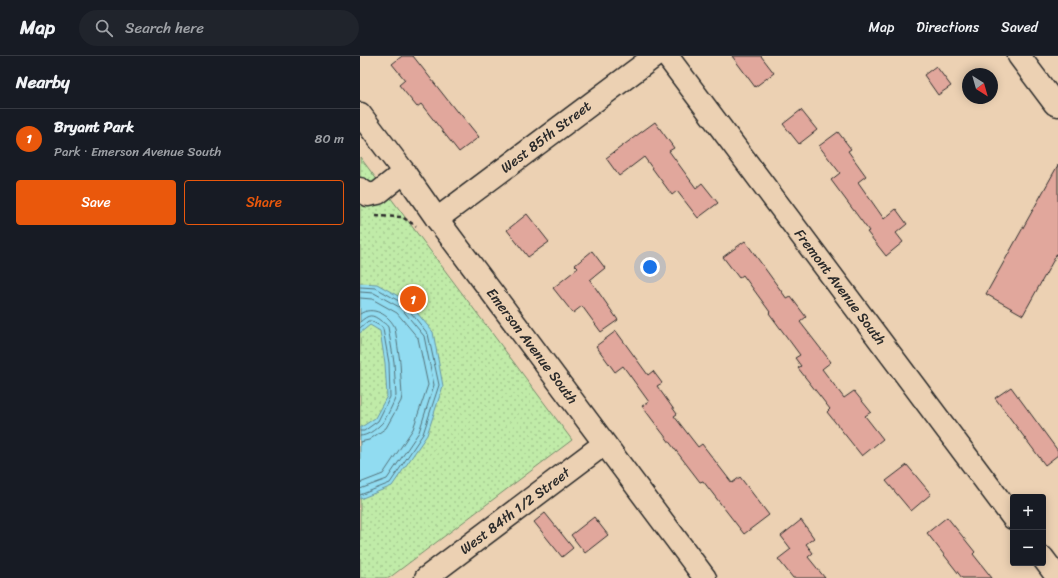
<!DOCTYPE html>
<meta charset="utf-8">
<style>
body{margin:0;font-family:Sriracha,sans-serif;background:#20242c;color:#f1f3f6}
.controls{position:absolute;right:12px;bottom:12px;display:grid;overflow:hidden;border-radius:4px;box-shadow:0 2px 10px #0003}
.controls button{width:36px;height:36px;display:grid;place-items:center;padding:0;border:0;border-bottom:1px solid #363941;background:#171b24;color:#f1f3f6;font:20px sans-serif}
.compass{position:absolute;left:602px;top:12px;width:36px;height:36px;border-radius:50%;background:#171b24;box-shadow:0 2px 10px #0003;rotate:143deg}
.you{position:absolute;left:290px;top:211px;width:14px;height:14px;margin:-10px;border:3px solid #fff;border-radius:50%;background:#1a73e8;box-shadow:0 0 0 6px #1a73e833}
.badge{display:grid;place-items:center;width:26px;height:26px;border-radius:50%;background:#ea580c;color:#fff;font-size:13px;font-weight:700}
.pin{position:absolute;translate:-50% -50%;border:2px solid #fff;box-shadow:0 1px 4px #0006}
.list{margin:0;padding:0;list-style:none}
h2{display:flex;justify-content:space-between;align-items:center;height:52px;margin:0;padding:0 16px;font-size:17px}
h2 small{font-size:13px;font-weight:400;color:#9ea1a6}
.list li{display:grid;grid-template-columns:26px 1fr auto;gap:12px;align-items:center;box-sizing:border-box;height:60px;padding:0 16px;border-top:1px solid #363941}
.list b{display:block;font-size:15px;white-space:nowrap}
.list p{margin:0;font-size:13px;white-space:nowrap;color:#9ea1a6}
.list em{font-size:13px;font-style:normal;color:#9ea1a6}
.actions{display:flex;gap:8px;padding:12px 16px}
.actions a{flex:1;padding:9px 0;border:1px solid #ea580c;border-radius:4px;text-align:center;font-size:14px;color:#ea580c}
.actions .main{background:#ea580c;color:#fff}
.icon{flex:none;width:22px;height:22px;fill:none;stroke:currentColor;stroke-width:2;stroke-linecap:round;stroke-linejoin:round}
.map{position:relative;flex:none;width:698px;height:522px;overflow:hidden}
header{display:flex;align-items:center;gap:24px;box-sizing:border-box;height:56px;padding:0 20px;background:#171b24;border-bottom:1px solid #363941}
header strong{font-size:19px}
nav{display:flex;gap:22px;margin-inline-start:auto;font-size:14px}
.search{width:280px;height:36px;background:#20242c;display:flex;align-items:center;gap:10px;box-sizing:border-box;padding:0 14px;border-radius:22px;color:#9ea1a6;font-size:15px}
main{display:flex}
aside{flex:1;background:#171b24}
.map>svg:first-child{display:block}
.grass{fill:url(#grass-dots);stroke:#768b6a}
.water{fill:#91dcf1;stroke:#6895a2}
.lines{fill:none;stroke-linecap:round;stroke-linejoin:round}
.shore{stroke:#54727a;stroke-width:1}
.building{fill:#e1a79c;stroke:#2b2b2b}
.minor-casing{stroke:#2b2b2b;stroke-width:25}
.path{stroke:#2b2b2b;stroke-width:2.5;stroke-dasharray:4 3;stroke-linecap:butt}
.minor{stroke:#ecd1b3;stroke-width:22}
.labels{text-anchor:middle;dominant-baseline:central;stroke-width:4;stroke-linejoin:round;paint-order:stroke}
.street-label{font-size:14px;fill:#2b2b2b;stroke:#ecd1b3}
</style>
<header>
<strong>Map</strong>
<div class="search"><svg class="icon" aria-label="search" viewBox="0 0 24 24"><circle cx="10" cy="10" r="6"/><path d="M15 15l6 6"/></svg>Search here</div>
<nav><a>Map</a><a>Directions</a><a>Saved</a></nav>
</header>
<main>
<aside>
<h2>Nearby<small></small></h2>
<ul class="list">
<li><span class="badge">1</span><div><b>Bryant Park</b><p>Park · Emerson Avenue South</p></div><em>80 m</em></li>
</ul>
<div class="actions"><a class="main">Save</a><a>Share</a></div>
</aside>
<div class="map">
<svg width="698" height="522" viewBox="0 0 698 522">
<defs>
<pattern id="grass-dots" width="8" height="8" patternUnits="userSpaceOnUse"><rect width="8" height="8" fill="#c0eba8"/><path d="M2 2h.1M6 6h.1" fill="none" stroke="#a5ca91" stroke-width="1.8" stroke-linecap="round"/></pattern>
</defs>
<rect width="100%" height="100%" fill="#ecd1b3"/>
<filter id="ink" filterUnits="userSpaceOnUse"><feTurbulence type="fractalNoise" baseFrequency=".025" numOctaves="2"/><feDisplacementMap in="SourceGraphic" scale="8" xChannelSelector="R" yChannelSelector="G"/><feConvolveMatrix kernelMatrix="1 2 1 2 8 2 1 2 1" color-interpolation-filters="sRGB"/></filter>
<g filter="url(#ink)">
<polygon class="grass" points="0,101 212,384 29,522 0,522"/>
<polygon class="water" points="0,227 17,228 47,245 73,276 83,330 67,379 32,430 0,443 0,372 15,362 27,340 25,307 20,275 10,269 0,277"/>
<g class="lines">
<g class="shore">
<polyline points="0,231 16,232 44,248 68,278 79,329 63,378 30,427 0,439"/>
<polyline points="0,236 14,237 41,252 64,280 74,329 59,376 27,423 0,433"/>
<polyline points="0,242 12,243 37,257 58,282 68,329 53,373 23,418 0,427"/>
<path d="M 0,258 C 12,249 30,259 35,272 L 40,306 L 42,340 L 41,345 L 26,372 L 9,384 L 0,386"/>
<path d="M 0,266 C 9,258 12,258 21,265 C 24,267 26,268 28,271 L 34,306 L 36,340 C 34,346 25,366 20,369 C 15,374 7,380 0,380"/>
<polyline points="0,272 8,265 11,265 22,271 23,273 29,307 30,341 18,365 4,375 0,375"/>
</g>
</g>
<g class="building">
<polygon points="42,0 53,0 97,56 98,55 119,81 99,96 61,48 57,51 39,29 45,24 32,8"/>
<polygon points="372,0 401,0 414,17 395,31"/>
<polygon points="576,10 591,30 578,39 564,19"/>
<polygon points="441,54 457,74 439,88 423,68"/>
<polygon points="295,66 314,92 309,95 336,132 342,127 358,147 338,162 317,135 312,139 284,101 259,120 246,102"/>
<polygon points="478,76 491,93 488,95 506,120 498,126 524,163 536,153 547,168 536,177 543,186 526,200 507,176 509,175 471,124 480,117 459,90"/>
<polygon points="698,109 698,196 663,259 626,238"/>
<polygon points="167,158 189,186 168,201 147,174"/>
<polygon points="385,185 427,243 431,241 446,261 440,266 471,306 462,313 484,342 494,335 511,356 505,360 523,383 502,400 467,356 470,353 438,312 441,310 435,302 440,299 409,257 410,256 383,219 379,222 363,201"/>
<polygon points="232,195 245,212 230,224 258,264 241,276 222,250 213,257 193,232 218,212 215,209"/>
<polygon points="256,275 288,319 293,315 302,327 297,330 317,358 314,360 338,391 342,388 372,427 380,421 409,459 384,478 343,425 340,426 294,366 282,350 289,346 263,310 255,316 236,290"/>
<polygon points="651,331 698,395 698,399 685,409 635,342"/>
<polygon points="547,409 571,438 551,455 526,425"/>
<polygon points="185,457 213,492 202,501 174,466"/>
<polygon points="234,461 248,479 225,497 211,479"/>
<polygon points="587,461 615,496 613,498 632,522 602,522 567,477"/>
<polygon points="441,464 454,482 446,488 453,497 448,501 465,522 433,522 418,503 431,493 421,480"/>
</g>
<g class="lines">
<defs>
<g id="minor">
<polyline points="307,0 653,462"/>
<polyline points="659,0 695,48 698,49"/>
<polyline points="0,58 44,116 77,163 345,522"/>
<polyline points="0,133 8,139 18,137 44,116"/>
<polyline points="77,163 295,0"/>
<polyline points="683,502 698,522"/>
<polyline points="66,522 244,388"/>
</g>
</defs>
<use href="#minor" class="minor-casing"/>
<polyline class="path" points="16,160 42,161 56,170"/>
<use href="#minor" class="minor"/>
</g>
</g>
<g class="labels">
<g class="street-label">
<text transform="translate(186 81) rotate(-37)">West 85th Street</text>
<text transform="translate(480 231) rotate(53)">Fremont Avenue South</text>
<text transform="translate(172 290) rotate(53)">Emerson Avenue South</text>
<text transform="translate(155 455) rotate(-37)">West 84th 1/2 Street</text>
</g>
</g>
</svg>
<div class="controls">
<button>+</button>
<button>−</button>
</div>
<svg class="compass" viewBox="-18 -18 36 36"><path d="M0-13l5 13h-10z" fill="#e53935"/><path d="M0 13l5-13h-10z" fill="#9ea1a6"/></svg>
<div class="you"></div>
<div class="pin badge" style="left:53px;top:243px">1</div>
</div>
</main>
